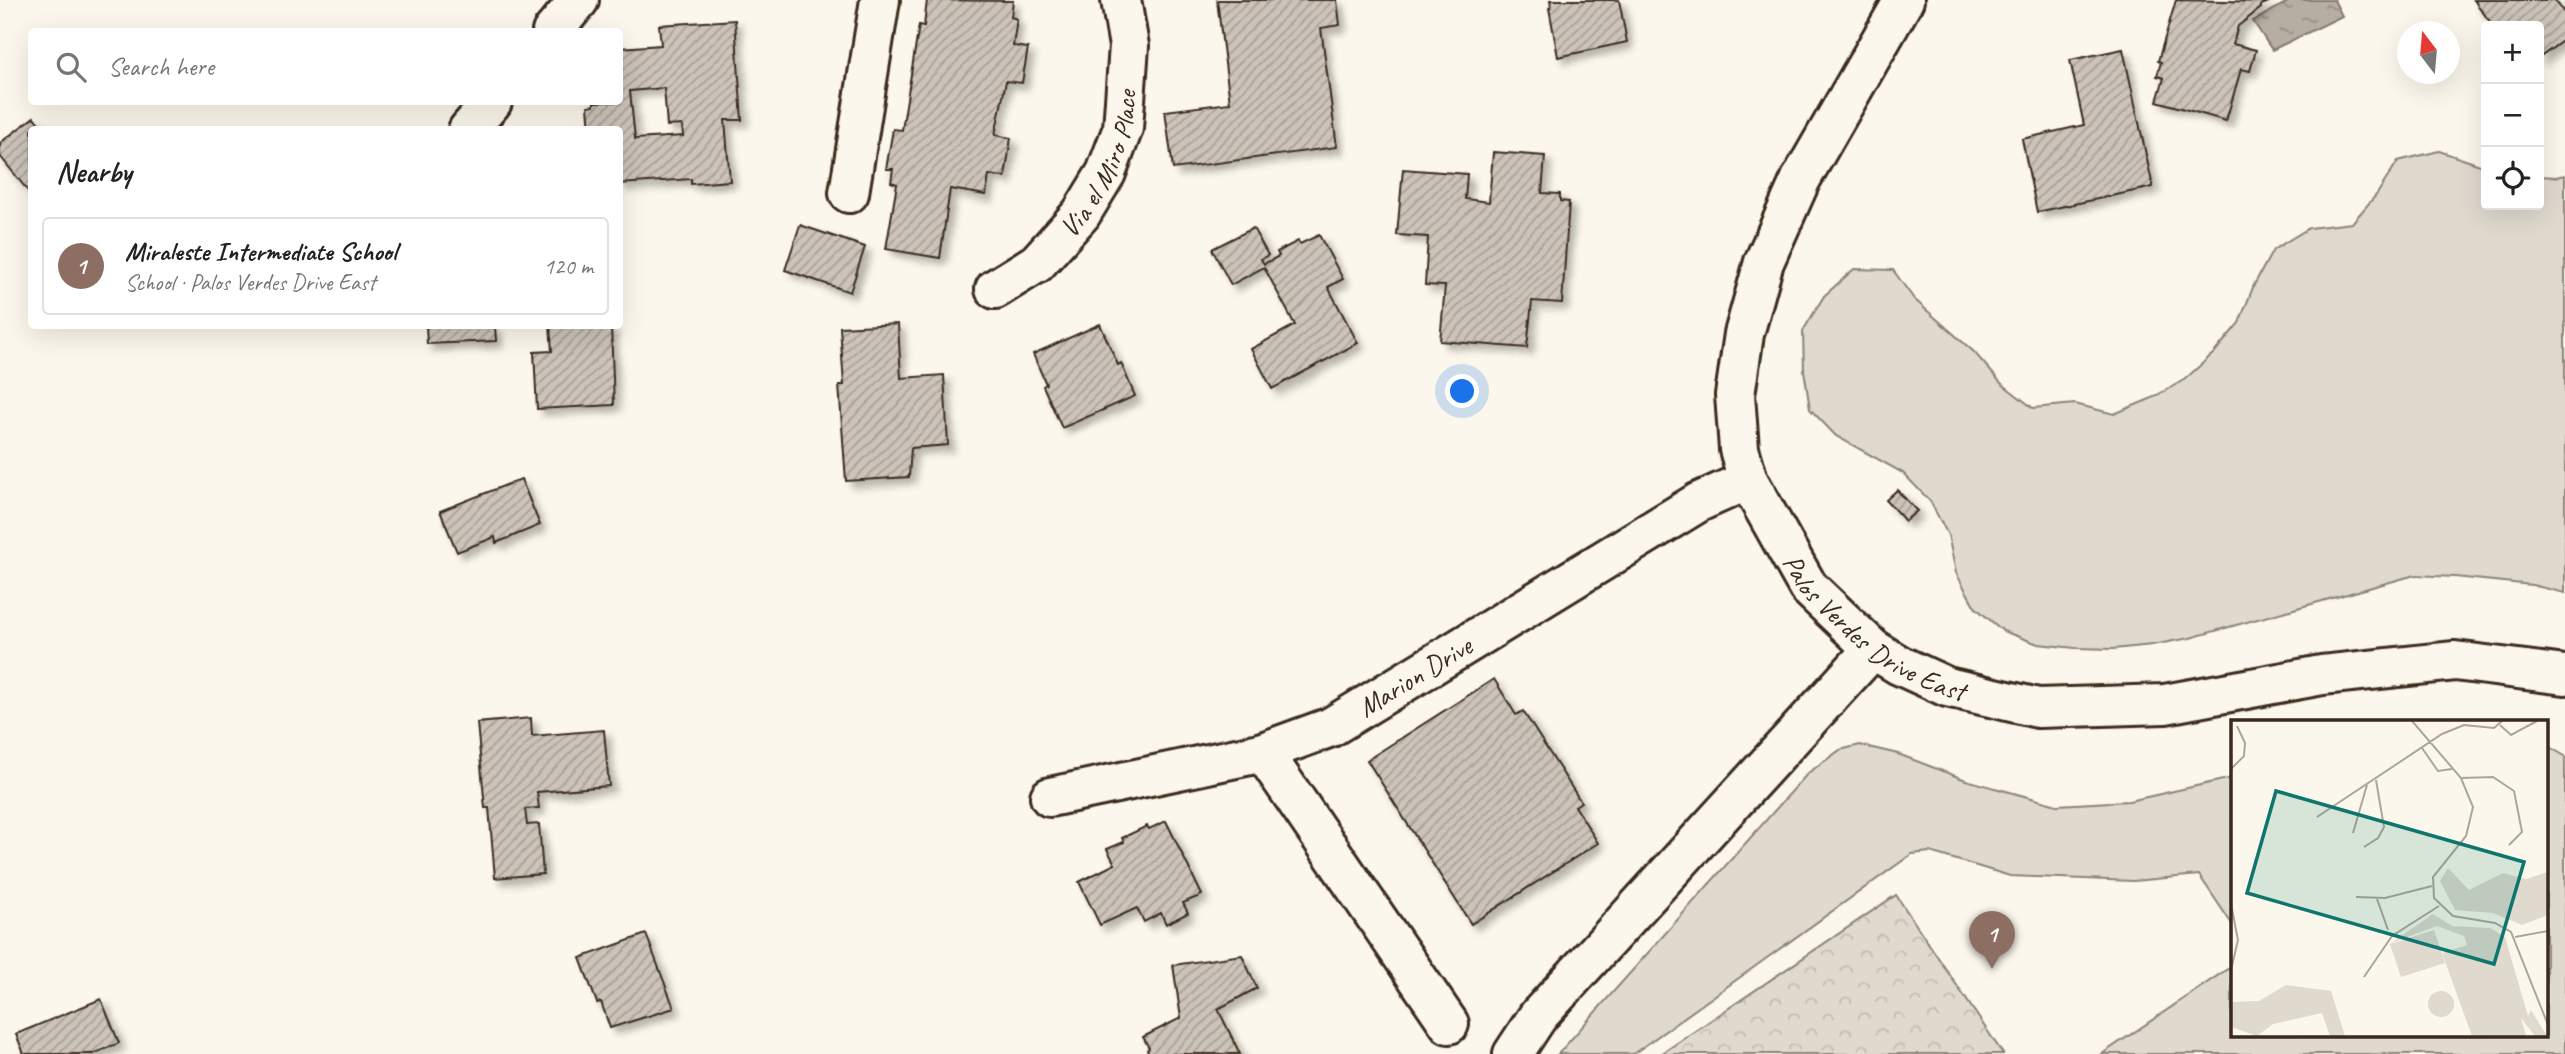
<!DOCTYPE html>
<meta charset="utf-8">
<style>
body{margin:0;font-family:Caveat,sans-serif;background:#f6f6f6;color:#222}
.controls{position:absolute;right:21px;top:21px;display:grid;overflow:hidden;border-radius:7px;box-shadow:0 7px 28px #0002}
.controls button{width:63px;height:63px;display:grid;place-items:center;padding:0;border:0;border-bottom:2px solid #e0e0e0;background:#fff;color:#222;font:35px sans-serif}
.compass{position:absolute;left:2397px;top:21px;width:63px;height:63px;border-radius:50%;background:#fff;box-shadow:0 7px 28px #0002;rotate:344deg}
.you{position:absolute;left:1463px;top:392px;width:24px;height:24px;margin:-18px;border:5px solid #fff;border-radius:50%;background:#1a73e8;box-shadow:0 0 0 10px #1a73e833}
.badge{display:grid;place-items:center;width:46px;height:46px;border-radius:50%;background:#d93025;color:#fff;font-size:23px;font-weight:700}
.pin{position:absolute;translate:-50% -58px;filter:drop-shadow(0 2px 4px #0008)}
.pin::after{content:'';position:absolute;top:37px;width:24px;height:21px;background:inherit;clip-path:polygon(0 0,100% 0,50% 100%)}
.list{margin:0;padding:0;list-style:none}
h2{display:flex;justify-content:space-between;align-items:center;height:91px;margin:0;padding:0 28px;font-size:30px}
h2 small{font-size:23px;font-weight:400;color:#767676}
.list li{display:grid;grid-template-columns:46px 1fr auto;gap:21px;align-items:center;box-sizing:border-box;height:98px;margin:0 14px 14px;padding:0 14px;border:2px solid #e0e0e0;border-radius:7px}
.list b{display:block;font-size:26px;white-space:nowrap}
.list p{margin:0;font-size:23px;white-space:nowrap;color:#767676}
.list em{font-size:23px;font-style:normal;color:#767676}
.icon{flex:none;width:38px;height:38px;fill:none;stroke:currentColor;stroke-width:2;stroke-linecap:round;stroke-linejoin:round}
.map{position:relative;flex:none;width:2565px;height:1054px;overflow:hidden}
.search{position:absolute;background:#fff;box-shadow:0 7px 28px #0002;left:28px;top:28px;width:595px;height:77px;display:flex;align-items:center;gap:18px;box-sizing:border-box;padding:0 24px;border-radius:7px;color:#767676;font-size:26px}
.panel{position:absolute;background:#fff;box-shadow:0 7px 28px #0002;left:28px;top:126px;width:595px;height:203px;border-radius:7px}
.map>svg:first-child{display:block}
.grass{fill:#dfd9ce;stroke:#8d8276;stroke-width:2}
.park{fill:url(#park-crowns);stroke:#8d8276;stroke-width:2}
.water{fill:url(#water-ripples);stroke:#85796d;stroke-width:2}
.building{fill:url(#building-hatch);stroke:#3b2a1e;stroke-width:2;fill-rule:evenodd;filter:url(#shadow)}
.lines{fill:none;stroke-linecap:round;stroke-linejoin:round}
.minor-casing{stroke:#3b2a1e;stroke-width:44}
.major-casing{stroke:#3b2a1e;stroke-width:44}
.minor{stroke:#fbf7ec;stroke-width:38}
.major{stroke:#fbf7ec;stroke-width:38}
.labels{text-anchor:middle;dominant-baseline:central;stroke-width:7;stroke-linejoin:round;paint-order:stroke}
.street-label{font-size:28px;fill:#3b2a1e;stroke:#fbf7ec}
.inset-road{fill:none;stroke:#aea59a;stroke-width:2}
.view{fill:#0f766e;fill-opacity:0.15;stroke:#0f766e;stroke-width:3.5}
.inset-edge{fill:none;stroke:#3b2a1e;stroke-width:3.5}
</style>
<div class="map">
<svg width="2565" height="1054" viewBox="0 0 2565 1054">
<defs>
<pattern id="park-crowns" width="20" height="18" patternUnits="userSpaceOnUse" patternTransform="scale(1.75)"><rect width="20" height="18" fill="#dfd9ce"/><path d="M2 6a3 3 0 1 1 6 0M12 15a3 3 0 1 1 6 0" fill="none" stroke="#c0bab0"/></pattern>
<pattern id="water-ripples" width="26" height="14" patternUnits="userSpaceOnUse" patternTransform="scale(1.75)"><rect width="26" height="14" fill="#b6aea2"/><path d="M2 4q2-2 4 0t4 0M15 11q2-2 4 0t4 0" fill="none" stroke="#958e83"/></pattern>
<pattern id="building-hatch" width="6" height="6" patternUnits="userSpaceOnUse" patternTransform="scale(1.75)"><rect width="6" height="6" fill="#ccc4b9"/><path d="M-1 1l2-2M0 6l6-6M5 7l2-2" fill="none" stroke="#a79f96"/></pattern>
<filter id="shadow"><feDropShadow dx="6" dy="6" stdDeviation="3.5" flood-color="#0004"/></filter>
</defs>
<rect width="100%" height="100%" fill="#fbf7ec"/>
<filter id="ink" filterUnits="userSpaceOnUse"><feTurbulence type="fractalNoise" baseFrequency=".0143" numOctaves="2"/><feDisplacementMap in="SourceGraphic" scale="14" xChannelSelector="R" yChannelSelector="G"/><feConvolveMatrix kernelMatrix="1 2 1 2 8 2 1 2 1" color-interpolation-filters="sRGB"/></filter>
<g filter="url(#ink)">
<g class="grass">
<polygon points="2439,151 2486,167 2486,205 2539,205 2539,176 2556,177 2565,175 2565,593 2532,585 2455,577 2415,575 2190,638 2152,645 2113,649 2075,648 2038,644 2003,631 1975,607 1956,573 1948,535 1930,501 1903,473 1836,436 1810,409 1804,370 1803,331 1824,296 1854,269 1893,270 1914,299 1974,352 2001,383 2033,408 2075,404 2114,414 2150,399 2184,380 2214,353 2239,323 2254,285 2273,250 2309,228 2352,223 2377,194 2398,161"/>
<polygon points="1860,745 1898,754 1966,780 2057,805 2129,801 2232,778 2232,924 2199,875 2133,881 2010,876 1930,852 1912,854 1633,1054 1558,1054 1808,773 1840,750"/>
<polygon points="2546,745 2565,756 2565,1054 2102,1054 2232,966 2232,1035 2546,1035"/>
</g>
<polygon class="park" points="1896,895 2003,1054 1661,1054"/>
<polygon class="water" points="2291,0 2334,0 2342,16 2272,50 2253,21"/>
<g class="building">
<polygon points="927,0 1013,1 1011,17 1017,19 1013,46 1028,48 1022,83 1006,81 995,135 1011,138 1005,177 989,175 986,195 950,189 940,258 886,249 897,184 891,182 893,169 886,169 893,129 902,130 919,25 924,26"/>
<polygon points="1217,0 1337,0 1340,25 1321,28 1337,147 1173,169 1165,111 1230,103"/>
<polygon points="1550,0 1619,0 1627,42 1558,57 1549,8 1551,7"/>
<polygon points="2176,0 2269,2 2261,5 2261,8 2238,26 2233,44 2256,50 2250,71 2241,69 2226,121 2157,101 2164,78 2157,76 2161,62 2158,61"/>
<polygon points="2474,0 2555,0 2565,14 2565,39 2539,58 2539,26 2493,26"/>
<path d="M 735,20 L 742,120 L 725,120 L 730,181 L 691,184 L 691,179 L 620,184 L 620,130 L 590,130 L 588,106 L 594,105 L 594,102 L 620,102 L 620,48 L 661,45 L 659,25 ZM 664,88 L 667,126 L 682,125 L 683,136 L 635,139 L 630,91 Z"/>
<polygon points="2123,49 2153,187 2037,212 2022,139 2084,125 2070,60"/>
<polygon points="34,117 44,130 32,130 32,196 0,156 0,143"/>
<polygon points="1493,152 1545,156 1542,193 1560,194 1560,201 1569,202 1562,303 1532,301 1527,348 1440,341 1445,286 1425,285 1428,237 1397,235 1403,169 1467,174 1465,199 1489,202"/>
<polygon points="800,225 865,247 850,292 785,270"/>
<polygon points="1253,228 1268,255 1261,259 1264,264 1279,256 1277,252 1298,241 1300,244 1319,235 1343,279 1328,287 1358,343 1272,389 1251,349 1295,325 1264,267 1231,285 1212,249"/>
<polygon points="898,324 901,378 944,375 948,445 911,448 909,477 846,481 839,385 844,385 840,327"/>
<polygon points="1100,324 1118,365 1121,363 1135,396 1062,428 1043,386 1046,384 1033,354"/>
<polygon points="426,326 495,326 496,341 427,344"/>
<polygon points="550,326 611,326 614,405 537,409 534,352 552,351"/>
<polygon points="521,479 540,525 496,543 495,537 457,552 440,511"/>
<polygon points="1897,490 1917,511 1905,521 1886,500"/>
<polygon points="1494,679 1516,715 1523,711 1581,802 1575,806 1598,843 1471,924 1367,760"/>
<polygon points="531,718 532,736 604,730 609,786 537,792 539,808 525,809 527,825 539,824 543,874 495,878 489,808 485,808 477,723"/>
<polygon points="1166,821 1202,895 1183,903 1188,913 1166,924 1161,913 1144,922 1137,908 1100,925 1079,882 1115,864 1107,849 1124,842 1122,838 1147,826 1149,829"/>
<polygon points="646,934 674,1008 610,1028 601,1002 597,1003 580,958"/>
<polygon points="1242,955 1257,988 1218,1009 1240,1054 1149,1054 1147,1050 1149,1048 1143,1037 1181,1018 1173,965"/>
<polygon points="101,999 119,1043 93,1054 24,1054 16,1034"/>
</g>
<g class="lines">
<defs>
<g id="minor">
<polyline points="552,32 579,0"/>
<polyline points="468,130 492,102"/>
<polyline points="849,193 880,0"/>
<path id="s1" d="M 995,289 L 1037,263 L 1081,214 L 1106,173 L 1123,128 L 1129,46 L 1121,0"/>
<polyline points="1263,752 1449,1024"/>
<path id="s2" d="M 1050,797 L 1260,753 L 1331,727 L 1699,502 L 1748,480"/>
<polyline points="1513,1054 1538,1016 1873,649"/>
</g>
<g id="major">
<path id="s3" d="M 1904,0 L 1801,179 L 1764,262 L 1744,334 L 1735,395 L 1739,449 L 1748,480 L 1808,587 L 1873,649 L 1899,665 L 1947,687 L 2038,708 L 2165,704 L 2322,675 L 2455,661 L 2565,675"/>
</g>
</defs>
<use href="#minor" class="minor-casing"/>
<use href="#major" class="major-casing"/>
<use href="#minor" class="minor"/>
<use href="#major" class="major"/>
</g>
</g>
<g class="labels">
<g class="street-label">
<text stroke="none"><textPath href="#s1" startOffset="170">Via el Miro Place</textPath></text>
<text stroke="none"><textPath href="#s3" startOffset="721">Palos Verdes Drive East</textPath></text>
<text stroke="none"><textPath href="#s2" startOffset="388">Marion Drive</textPath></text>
</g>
</g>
<g transform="translate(2231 720)">
<rect width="317" height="317" fill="#fbf7ec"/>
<path d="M 217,148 L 238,170 L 272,153 L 295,159 L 317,152 L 317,195 L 291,205 L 262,193 L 224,190 L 209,161 ZM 202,194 L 221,206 L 259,208 L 274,217 L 297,296 L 300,290 L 316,316 L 304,316 L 290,298 L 295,316 L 241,316 L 211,233 L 236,225 L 233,216 L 206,206 L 160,223 ZM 55,265 L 100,271 L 114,316 L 99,316 L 91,293 L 42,304 L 26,316 L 0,307 L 0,282 L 28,281 ZM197 284a13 13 0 1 1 26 0a13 13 0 1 1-26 0Z" fill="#dfd9ce"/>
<path d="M 203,210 L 214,243 L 170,257 L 159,224 Z" fill="#dfd9ce"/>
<path class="inset-road" d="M 181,1 L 230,58 L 242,87 L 235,116 L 202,157 L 203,178 L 222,196 L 264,203 L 280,212 L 317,305M 269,5 L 280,15 L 306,1M 191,28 L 207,51 L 221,49M 0,49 L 13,36 L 14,23 L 6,6M 230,58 L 262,57 L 283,71 L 291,112 L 278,125M 86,97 L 211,14 L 233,5 L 263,8 L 271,1M 122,113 L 136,65M 133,127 L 147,118 L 153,107 L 145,60M 125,177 L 154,178 L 201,166M 146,179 L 157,210M 0,184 L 7,220 L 0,250M 284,217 L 317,211M 133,257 L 161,216 L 208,186"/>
<path class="view" d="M 45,71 L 293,142 L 263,244 L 16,173 Z"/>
<rect width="317" height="317" class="inset-edge"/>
</g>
</svg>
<div class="controls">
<button>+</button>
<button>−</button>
<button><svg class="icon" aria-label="locate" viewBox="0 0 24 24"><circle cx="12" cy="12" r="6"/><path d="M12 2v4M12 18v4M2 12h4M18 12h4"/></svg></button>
</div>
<svg class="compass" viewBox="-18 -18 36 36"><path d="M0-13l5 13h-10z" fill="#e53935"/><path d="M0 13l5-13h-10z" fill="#767676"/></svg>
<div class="you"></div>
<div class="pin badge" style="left:1992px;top:969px;background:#8d6e63">1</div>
<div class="search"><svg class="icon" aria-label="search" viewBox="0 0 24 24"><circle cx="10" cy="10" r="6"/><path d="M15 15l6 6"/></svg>Search here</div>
<section class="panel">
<h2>Nearby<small></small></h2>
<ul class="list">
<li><span class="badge" style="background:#8d6e63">1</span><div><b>Miraleste Intermediate School</b><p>School · Palos Verdes Drive East</p></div><em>120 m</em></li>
</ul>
</section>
</div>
